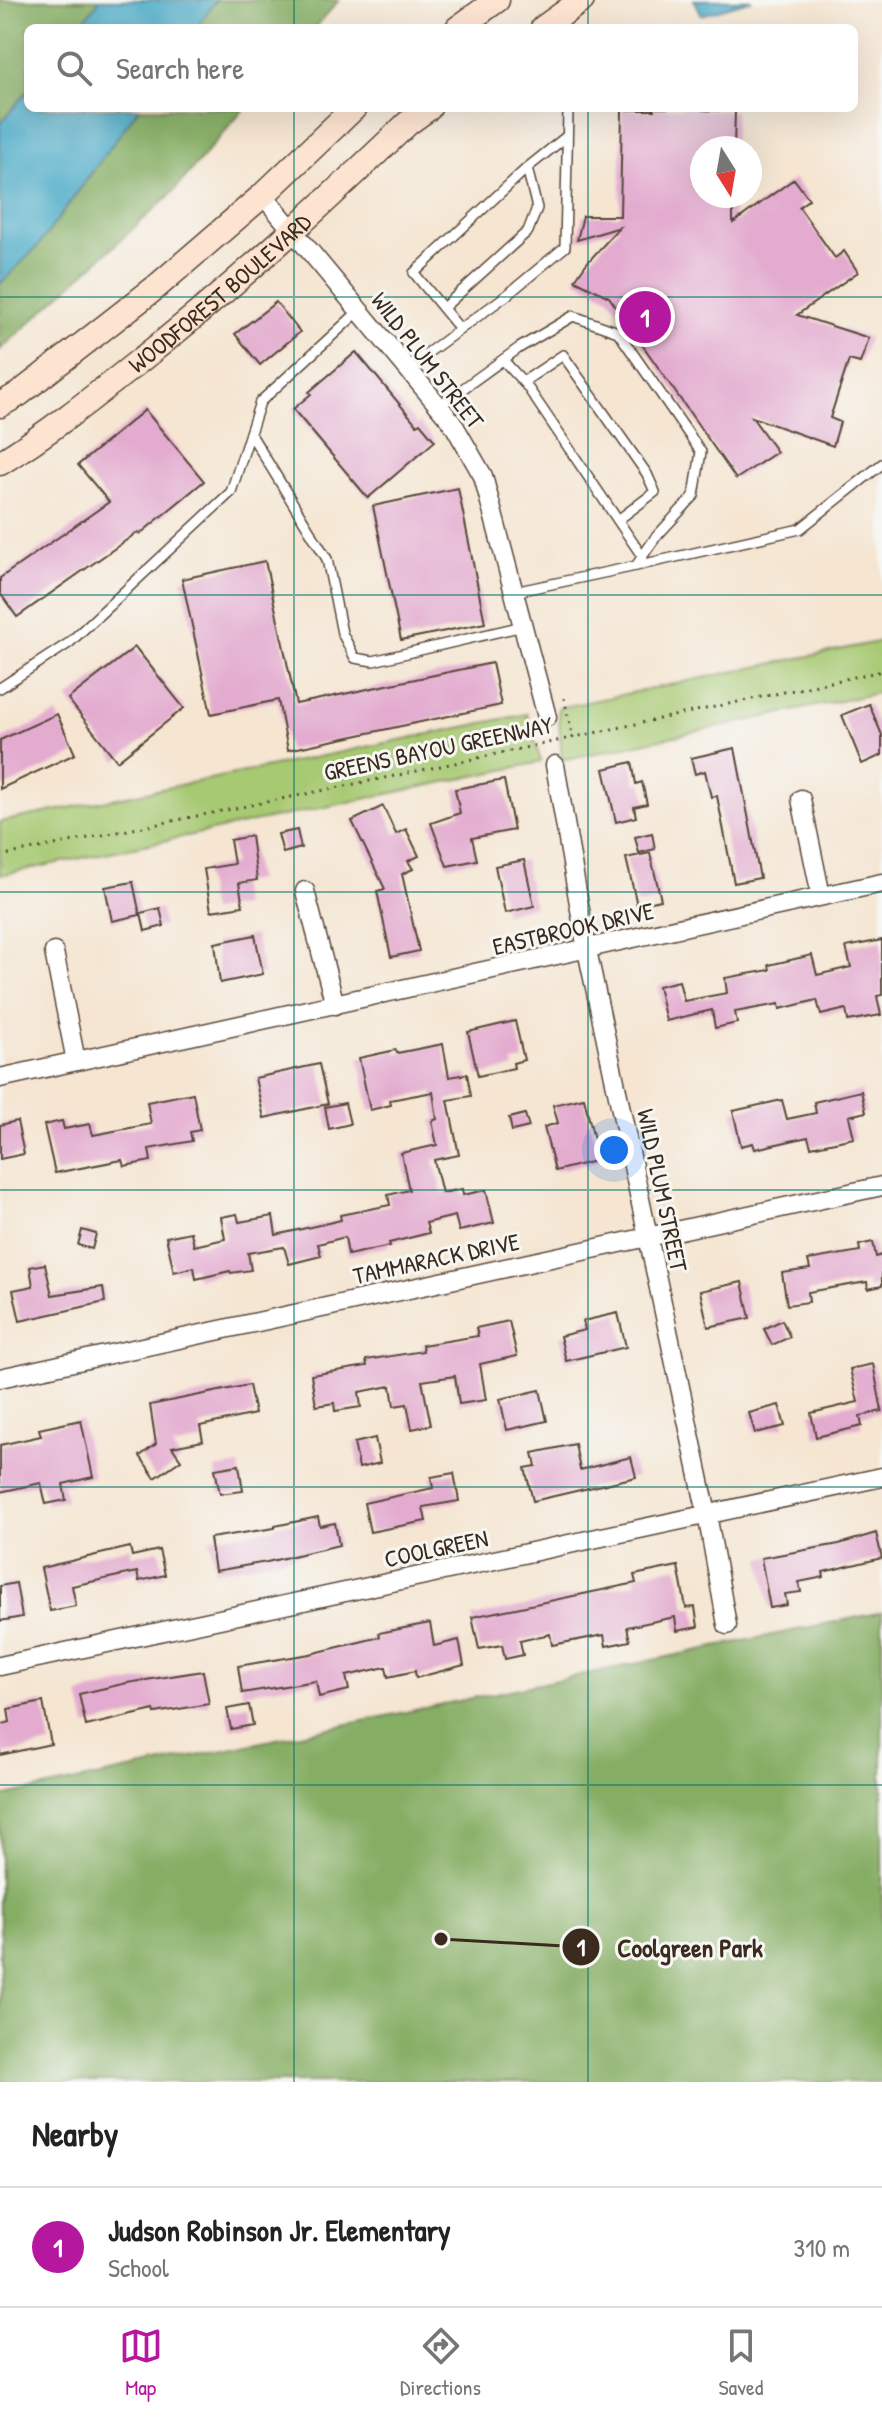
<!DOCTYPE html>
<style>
body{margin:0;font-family:"Patrick Hand",sans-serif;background:#f6f6f6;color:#222}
.compass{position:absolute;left:690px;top:136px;width:72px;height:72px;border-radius:50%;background:#fff;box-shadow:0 8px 32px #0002;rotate:169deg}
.you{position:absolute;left:614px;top:1150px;width:28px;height:28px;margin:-20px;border:6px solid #fff;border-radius:50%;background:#1a73e8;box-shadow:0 0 0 12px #1a73e833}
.badge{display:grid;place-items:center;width:52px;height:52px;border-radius:50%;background:#b5179e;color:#fff;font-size:26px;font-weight:700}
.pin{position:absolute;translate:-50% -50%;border:4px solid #fff;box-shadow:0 2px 8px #0006}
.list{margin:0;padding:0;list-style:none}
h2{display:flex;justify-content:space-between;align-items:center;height:104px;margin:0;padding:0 32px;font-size:34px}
h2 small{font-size:26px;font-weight:400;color:#767676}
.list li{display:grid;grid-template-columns:52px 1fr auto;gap:24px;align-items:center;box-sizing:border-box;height:120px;padding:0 32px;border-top:2px solid #e0e0e0}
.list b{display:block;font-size:30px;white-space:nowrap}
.list p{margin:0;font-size:26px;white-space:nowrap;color:#767676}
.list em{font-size:26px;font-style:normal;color:#767676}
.icon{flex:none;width:44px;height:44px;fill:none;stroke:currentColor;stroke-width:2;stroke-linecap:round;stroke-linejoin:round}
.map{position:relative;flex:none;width:882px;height:2082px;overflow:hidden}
.search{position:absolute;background:#fff;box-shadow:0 8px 32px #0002;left:24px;right:24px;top:24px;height:88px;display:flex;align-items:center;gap:20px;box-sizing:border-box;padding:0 28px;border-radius:12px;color:#767676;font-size:30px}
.sheet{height:224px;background:#fff}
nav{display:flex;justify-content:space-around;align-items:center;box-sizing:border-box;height:112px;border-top:2px solid #e0e0e0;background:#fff;font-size:22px;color:#767676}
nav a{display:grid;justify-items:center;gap:4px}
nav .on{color:#b5179e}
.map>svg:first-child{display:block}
.green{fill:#a7c972;stroke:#717a48;stroke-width:2}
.forest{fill:#85ad64;stroke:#606c41;stroke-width:2}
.water{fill:#48aac8;stroke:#426a73;stroke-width:2}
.building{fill:#e3abcf}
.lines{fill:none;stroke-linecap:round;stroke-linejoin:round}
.service-casing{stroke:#574639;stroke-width:12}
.minor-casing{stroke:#574639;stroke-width:21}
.secondary-casing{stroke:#574639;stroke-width:27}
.path{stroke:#574639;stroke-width:3;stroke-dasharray:2 6;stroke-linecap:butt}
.service{stroke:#fff;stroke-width:9}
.minor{stroke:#fff;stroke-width:18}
.secondary{stroke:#fde4d1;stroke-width:24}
.grid{fill:none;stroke:#0f766e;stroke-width:2;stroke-opacity:0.55}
.labels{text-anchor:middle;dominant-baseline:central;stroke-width:6;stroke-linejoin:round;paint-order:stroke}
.street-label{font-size:24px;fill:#3b2a1e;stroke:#f6f6f2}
.leader{fill:none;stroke:#3b2a1e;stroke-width:3}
.callout-dot{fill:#3b2a1e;stroke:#f6f6f2;stroke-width:3}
.mark-label{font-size:24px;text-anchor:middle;font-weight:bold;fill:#fff}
.callout-label{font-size:26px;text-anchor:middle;font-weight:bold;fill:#3b2a1e;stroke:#f6f6f2;stroke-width:6;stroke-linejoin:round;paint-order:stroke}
</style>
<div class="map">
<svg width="882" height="2082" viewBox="0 0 882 2082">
<rect width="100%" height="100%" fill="#f6f6f2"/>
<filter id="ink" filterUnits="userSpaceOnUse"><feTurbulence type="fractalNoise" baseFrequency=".0125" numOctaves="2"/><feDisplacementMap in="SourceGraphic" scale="16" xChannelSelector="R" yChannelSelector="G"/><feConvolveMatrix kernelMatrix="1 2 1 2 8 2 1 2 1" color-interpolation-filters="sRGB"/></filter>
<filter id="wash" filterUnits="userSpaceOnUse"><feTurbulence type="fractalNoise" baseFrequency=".006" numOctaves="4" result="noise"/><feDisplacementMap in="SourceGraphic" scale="32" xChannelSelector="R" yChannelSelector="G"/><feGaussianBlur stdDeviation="1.8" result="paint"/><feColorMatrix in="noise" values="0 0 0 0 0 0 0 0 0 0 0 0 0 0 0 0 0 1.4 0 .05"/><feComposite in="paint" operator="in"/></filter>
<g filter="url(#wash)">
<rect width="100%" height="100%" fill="#f5e5d1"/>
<g class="green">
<polygon points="882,641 882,692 562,760 558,708"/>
<polygon points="527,714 541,762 0,875 0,822"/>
</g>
<g class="forest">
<polygon points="0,0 100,0 78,28 28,28 28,90 0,124"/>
<polygon points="216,0 339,0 315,28 196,28"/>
<polygon points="139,108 245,108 171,194 0,350 0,284 38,246"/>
<polygon points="882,1612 882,2082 0,2082 0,1797"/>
</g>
<g class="water">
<polygon points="100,0 216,0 196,28 78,28"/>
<polygon points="694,0 752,0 702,15"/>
<polygon points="28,90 28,108 139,108 38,246 0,284 0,124"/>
</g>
<g id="blocks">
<g class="building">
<polygon points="654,108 703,108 703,110 735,111 734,148 702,148 702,196 733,196 733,223 794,179 809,199 799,207 835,258 844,251 858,272 797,315 869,338 860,363 849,360 830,418 840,422 833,446 752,417 777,452 736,479 609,297 575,280 586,264 620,227 577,240 583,216 620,216 622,110 654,110"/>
<polygon points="276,302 300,332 260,365 235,334"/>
<polygon points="356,352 417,425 420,423 435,441 368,498 293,409 311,394 309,392"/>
<polygon points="145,410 204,481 140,534 138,532 17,617 0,593 0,578 109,502 78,465"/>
<polygon points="458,488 485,623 401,640 373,506"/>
<polygon points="265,561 296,704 492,663 501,705 288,750 278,700 211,714 182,579"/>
<polygon points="135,647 184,708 117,761 68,699"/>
<polygon points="869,704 882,735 882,755 862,764 842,715"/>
<polygon points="57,714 75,754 0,789 0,740"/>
<polygon points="735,748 760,878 734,883 717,796 711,797 705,771 695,774 691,758"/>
<polygon points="632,762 636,784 642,782 647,804 634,807 636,817 616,822 604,769"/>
<polygon points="504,780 514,830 472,838 477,860 447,866 431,823 460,813 455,789"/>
<polygon points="383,806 396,834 406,829 419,856 408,861 413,869 402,874 419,951 391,957 377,891 385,889 352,821"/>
<polygon points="297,830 301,848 283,853 278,834"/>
<polygon points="652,833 655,849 639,853 635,837"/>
<polygon points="251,836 257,880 239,883 243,906 211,911 204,869 234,864 230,840"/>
<polygon points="650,853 661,900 637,905 626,858"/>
<polygon points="524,860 534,906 505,913 495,866"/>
<polygon points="133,882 140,915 112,921 105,887"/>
<polygon points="160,908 164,926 145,931 141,913"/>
<polygon points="255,935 263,974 220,983 215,943"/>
<polygon points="882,940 882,995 877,996 881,1015 848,1021 846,1009 821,1015 817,1000 780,1009 779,1004 735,1012 737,1023 715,1028 712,1010 666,1021 658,986 679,981 684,1001 727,993 725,978 770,970 769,965 812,955 817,975 851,967 846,947"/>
<polygon points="515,1021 524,1060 513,1063 514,1068 478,1076 468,1032"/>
<polygon points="443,1044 449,1077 467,1074 471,1096 448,1100 459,1155 434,1160 442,1193 462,1189 463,1195 486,1190 494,1223 459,1231 455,1216 426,1223 429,1233 389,1243 390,1246 348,1255 345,1237 318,1244 321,1256 289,1264 284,1247 248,1253 251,1270 231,1273 230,1271 196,1279 194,1267 174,1272 166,1237 191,1232 194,1246 225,1239 221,1217 237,1214 239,1222 273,1216 276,1235 341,1220 340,1215 390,1205 388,1195 409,1190 401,1153 437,1145 432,1121 437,1119 433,1092 390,1100 391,1105 370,1110 359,1058 396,1050 397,1053"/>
<polygon points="319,1064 328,1104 264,1118 255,1078"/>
<polygon points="861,1091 866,1112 849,1116 854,1138 811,1147 808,1137 755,1149 753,1143 741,1146 733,1111 782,1100 787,1119 816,1113 814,1102"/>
<polygon points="193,1093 200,1130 190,1132 192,1141 149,1149 151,1161 124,1166 122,1160 55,1173 44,1125 62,1121 64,1129 90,1124 93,1135 151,1124 147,1102"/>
<polygon points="584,1098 599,1160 555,1171 544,1127 558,1123 553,1105"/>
<polygon points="345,1103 350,1124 329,1129 325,1107"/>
<polygon points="525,1114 529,1127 512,1131 509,1118"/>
<polygon points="17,1121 24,1154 0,1159 0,1125"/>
<polygon points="82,1230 96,1234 92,1249 78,1245"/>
<polygon points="873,1242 876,1257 882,1255 882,1286 868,1289 867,1282 808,1292 809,1302 787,1305 782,1273 810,1269 808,1260 860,1251 859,1245"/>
<polygon points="45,1264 52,1295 103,1287 105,1302 20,1321 13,1290 33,1286 30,1267"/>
<polygon points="742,1282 750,1318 708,1327 700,1291"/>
<polygon points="618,1313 626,1347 566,1361 560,1336 585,1330 583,1321"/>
<polygon points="782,1320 790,1337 772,1345 764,1329"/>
<polygon points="509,1321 517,1356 480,1364 486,1400 459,1404 455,1376 422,1381 431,1425 412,1429 407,1404 394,1406 391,1386 359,1392 361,1407 335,1411 334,1403 316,1406 311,1375 367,1366 366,1360 423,1351 422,1345 478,1336 476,1328"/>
<polygon points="873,1364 882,1411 860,1416 862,1426 816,1437 811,1413 858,1402 850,1369"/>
<polygon points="249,1385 255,1414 200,1426 203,1441 172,1447 181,1460 155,1478 140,1456 156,1444 150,1405"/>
<polygon points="540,1390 547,1421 507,1430 500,1399"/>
<polygon points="779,1405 785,1426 755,1433 749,1413"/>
<polygon points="81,1420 93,1477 63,1484 66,1500 46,1504 41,1483 0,1492 0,1445 41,1436 39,1429"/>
<polygon points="375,1438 380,1463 359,1468 354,1443"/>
<polygon points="575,1444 580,1470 631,1457 636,1477 533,1501 525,1468 536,1466 533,1453"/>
<polygon points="239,1465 243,1491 220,1494 215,1469"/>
<polygon points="454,1473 459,1501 423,1507 426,1521 370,1532 364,1503 433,1488 431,1477"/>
<polygon points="318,1517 320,1526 335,1523 339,1545 267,1562 215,1571 210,1538 275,1528 275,1526"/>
<polygon points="876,1533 882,1558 823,1572 824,1577 799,1582 801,1592 785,1594 787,1605 770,1608 761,1558 839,1544"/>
<polygon points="130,1547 132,1556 159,1550 165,1575 139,1581 137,1572 72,1586 76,1606 50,1611 41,1568"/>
<polygon points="678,1566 686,1608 695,1607 698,1627 677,1631 675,1617 627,1627 630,1641 606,1646 604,1635 552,1645 550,1634 520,1641 523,1655 505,1659 502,1645 479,1649 472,1617 636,1583 634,1575"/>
<polygon points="16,1583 22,1617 0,1621 0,1586"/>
<polygon points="430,1623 434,1646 459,1640 464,1665 416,1678 415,1671 388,1677 386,1667 346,1676 349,1690 319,1697 316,1681 242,1693 238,1666 310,1654 380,1637 379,1633"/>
<polygon points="203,1671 209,1704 155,1713 154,1710 86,1726 79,1694 127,1683"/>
<polygon points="43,1702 51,1744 0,1755 0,1725 10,1722 8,1709"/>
<polygon points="249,1705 253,1725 231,1729 227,1709"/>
</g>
</g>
</g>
<g filter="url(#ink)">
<use href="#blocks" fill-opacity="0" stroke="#574639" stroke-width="2"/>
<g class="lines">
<defs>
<g id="service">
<polyline points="443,308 528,231 537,208 527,168"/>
<polyline points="460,329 414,273 527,168 567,136"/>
<polyline points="503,360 526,385 642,556"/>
<polyline points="407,368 507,295 565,247 568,111 566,108"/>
<polyline points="523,382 563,355 647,474 655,492 618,520"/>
<polyline points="439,406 519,348 573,316 618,332 701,452 694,496 655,538 636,566 514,592"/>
<polyline points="250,433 260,402 359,311"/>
<polyline points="636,566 800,529 882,464"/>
<polyline points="0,688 69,643 231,492 250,433 327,559 342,633 355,658 373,661 523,626"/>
</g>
<g id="minor">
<polyline points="263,195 452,422 483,476 547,717"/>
<polyline points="555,765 587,950 707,1514 727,1625"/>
<polyline points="801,799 821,896"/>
<polyline points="305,891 335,1005"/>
<polyline points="54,952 76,1061"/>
<polyline points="0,1078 882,883"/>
<polyline points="0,1378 882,1186"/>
<polyline points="0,1666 882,1477"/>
</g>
<g id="secondary">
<polyline points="458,28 497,0"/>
<polyline points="543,28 582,0"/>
<polyline points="0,405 19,394 155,288 263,195 354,108"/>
<path id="s1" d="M 0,463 C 47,434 90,400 133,366 C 230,290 319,208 408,123 L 429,108"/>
</g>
</defs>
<use href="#service" class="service-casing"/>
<use href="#minor" class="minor-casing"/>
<use href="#secondary" class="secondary-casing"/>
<g class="path">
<polyline points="564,698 573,738"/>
<polyline points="0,856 394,776 882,671"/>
</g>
<use href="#service" class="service"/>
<use href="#minor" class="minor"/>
<use href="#secondary" class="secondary"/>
</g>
</g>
<path class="grid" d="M 294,0 L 294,28M 588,0 L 588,28M 294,108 L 294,2082M 588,108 L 588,2082M 0,297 L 882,297M 0,595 L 882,595M 0,892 L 882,892M 0,1190 L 882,1190M 0,1487 L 882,1487M 0,1785 L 882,1785"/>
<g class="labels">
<g class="street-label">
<text stroke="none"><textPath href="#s1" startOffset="278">WOODFOREST BOULEVARD</textPath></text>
<text transform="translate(428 360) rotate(52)">WILD PLUM STREET</text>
<text transform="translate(438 748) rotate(-12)">GREENS BAYOU GREENWAY</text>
<text transform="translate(573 928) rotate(-13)">EASTBROOK DRIVE</text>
<text transform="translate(663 1190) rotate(78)">WILD PLUM STREET</text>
<text transform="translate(436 1258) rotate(-12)">TAMMARACK DRIVE</text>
<text transform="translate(436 1548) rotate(-12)">COOLGREEN</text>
</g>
</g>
<path class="leader" d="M441 1939L581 1947"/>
<g class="callout-dot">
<circle cx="441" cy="1939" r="8"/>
<circle cx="581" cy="1947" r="20"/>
</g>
<g class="mark-label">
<text x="581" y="1956">1</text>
</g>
<g class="callout-label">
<text x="690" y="1957">Coolgreen Park</text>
</g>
</svg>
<svg class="compass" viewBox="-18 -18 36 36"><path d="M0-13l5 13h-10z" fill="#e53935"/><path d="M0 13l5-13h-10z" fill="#767676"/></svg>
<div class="you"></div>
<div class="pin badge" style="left:645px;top:317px">1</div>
<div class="search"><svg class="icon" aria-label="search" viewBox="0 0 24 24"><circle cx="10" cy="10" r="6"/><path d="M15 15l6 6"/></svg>Search here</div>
</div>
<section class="sheet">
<h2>Nearby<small></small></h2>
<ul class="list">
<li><span class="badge">1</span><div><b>Judson Robinson Jr. Elementary</b><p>School</p></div><em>310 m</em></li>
</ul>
</section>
<nav>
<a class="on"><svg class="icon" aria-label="map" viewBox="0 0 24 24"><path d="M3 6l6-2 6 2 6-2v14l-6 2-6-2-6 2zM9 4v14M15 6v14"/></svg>Map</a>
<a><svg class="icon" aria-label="directions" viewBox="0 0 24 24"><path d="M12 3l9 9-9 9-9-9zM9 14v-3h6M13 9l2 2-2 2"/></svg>Directions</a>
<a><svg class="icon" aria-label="saved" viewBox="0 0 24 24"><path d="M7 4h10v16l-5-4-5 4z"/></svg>Saved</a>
</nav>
